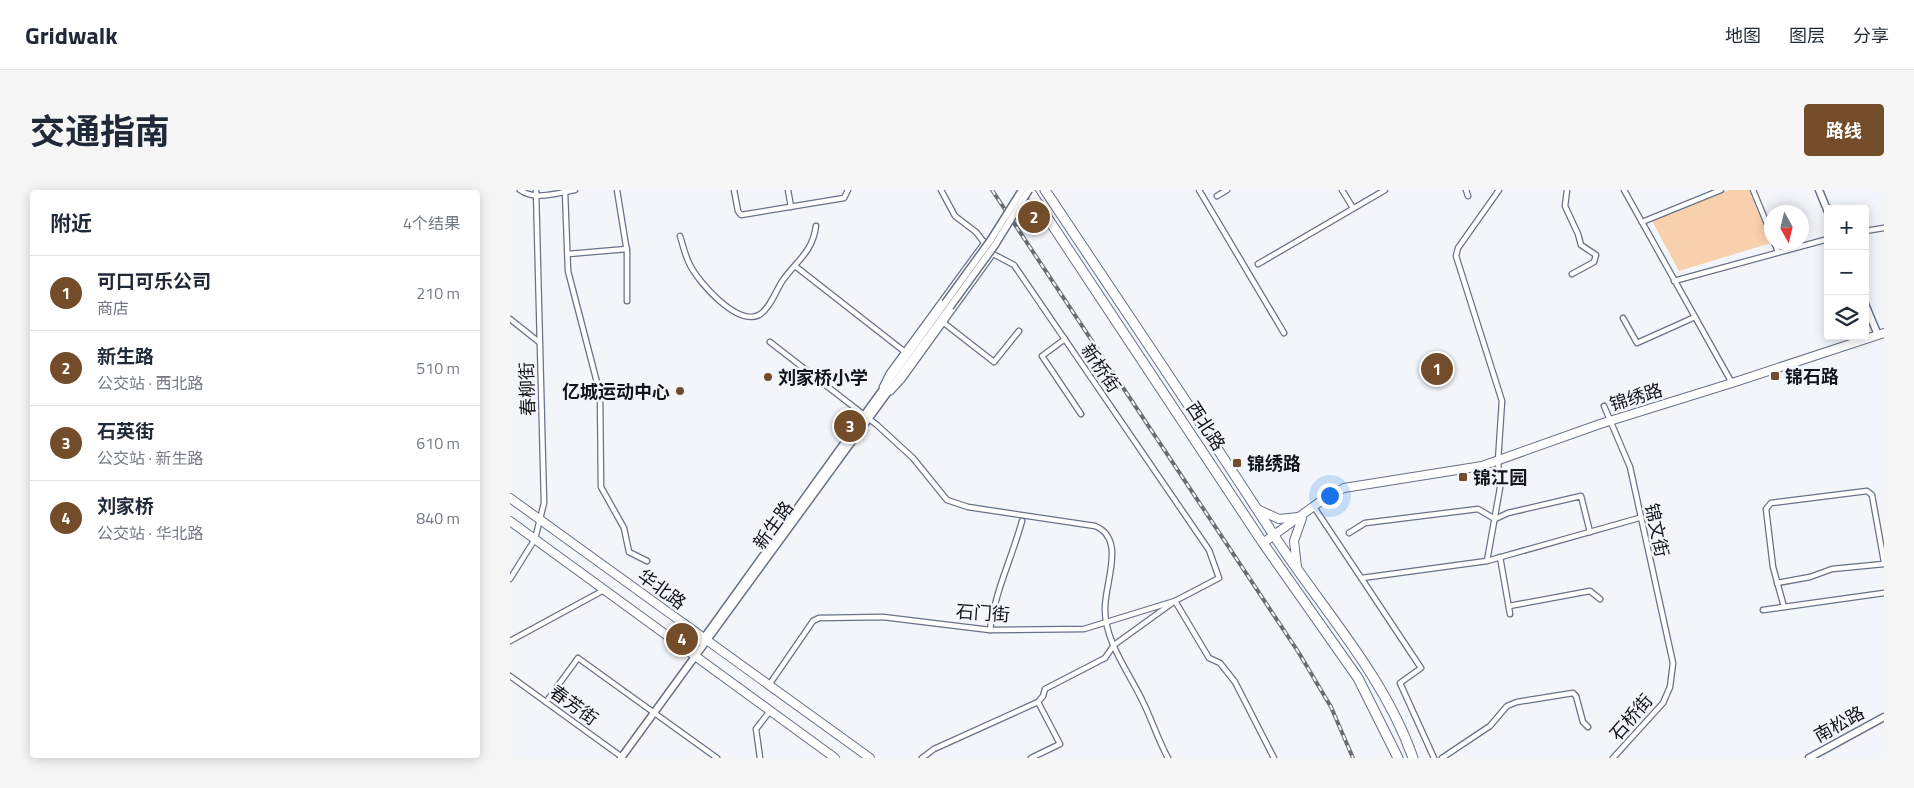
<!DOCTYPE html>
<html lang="zh">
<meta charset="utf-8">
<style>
body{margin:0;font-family:"Titillium Web","Noto Sans SC",sans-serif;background:#f6f6f7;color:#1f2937}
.controls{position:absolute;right:15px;top:15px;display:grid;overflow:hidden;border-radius:5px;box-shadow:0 2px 12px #0003}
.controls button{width:45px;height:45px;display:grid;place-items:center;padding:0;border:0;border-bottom:1px solid #e0e1e3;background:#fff;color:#1f2937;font:25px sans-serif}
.compass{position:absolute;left:1254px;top:15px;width:45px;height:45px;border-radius:50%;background:#fff;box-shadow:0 2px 12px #0003;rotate:172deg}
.you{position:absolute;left:819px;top:305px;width:18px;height:18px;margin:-12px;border:4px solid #fff;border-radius:50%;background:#1a73e8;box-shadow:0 0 0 8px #1a73e833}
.badge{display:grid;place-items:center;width:32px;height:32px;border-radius:50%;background:#734d2a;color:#fff;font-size:16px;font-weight:700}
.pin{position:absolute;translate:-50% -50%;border:2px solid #fff;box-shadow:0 1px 5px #0006}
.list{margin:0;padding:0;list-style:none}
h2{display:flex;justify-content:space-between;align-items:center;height:65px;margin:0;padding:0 20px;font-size:21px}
h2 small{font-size:16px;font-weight:400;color:#747a83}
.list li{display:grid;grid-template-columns:32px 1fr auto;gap:15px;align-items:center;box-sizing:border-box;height:75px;padding:0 20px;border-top:1px solid #e0e1e3}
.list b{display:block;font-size:19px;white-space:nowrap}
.list p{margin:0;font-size:16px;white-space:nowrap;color:#747a83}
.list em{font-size:16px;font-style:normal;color:#747a83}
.icon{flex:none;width:28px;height:28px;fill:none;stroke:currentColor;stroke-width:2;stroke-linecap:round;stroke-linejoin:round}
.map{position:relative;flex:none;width:1374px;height:568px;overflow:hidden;border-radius:5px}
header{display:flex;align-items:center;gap:30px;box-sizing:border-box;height:70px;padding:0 25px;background:#fff;border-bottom:1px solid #e0e1e3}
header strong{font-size:24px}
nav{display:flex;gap:28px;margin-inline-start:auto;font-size:18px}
.intro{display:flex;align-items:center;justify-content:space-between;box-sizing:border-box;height:120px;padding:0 30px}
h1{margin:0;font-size:35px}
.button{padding:12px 22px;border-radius:5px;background:#734d2a;color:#fff;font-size:18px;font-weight:700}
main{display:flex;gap:30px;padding:0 30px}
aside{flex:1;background:#fff;border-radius:5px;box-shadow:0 2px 12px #0003}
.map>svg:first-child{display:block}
.green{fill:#f9d0ad}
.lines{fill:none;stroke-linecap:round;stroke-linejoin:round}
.street-casing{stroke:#677288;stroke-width:7}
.secondary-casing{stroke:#677288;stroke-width:9}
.primary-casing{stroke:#677288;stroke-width:10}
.highway-casing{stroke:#677288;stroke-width:11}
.street{stroke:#fff;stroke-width:4.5}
.secondary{stroke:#fff;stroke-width:6}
.primary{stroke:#fff;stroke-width:8}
.highway{stroke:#fff;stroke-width:9}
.rail-casing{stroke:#686c73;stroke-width:4}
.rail{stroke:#f2f5fa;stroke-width:2;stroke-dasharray:5.5;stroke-linecap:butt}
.secondary-bridge-casing{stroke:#677288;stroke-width:9;stroke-linecap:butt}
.secondary-bridge{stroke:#fff;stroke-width:6}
.poi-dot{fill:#734d2a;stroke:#f2f5fa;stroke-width:2}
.labels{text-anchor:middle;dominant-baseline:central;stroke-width:5;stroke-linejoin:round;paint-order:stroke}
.street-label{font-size:18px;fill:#11151e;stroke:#f2f5fa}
.poi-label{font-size:18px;font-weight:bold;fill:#11151e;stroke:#f2f5fa;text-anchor:start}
</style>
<header>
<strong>Gridwalk</strong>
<nav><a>地图</a><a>图层</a><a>分享</a></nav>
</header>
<div class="intro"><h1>交通指南</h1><a class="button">路线</a></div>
<main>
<aside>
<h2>附近<small>4个结果</small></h2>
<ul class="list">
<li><span class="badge">1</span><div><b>可口可乐公司</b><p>商店</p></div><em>210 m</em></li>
<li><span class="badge">2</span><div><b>新生路</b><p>公交站 · 西北路</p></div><em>510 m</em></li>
<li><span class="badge">3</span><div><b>石英街</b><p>公交站 · 新生路</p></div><em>610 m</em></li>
<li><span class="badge">4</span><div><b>刘家桥</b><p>公交站 · 华北路</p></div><em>840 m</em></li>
</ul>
</aside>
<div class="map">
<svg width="1374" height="568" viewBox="0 0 1374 568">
<rect width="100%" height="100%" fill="#f2f5fa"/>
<polygon class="green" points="1219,0 1239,0 1261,53 1169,81 1142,31"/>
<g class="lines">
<defs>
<g id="street">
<path d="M 10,0 C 25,11 47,3 65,0"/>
<polyline points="107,0 117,62 117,111"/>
<polyline points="224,0 228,21 231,25 334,8 338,0"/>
<polyline points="278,0 281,17"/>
<polyline points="689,0 774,143"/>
<polyline points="832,0 843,18"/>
<polyline points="956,0 958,6"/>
<polyline points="1057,0 1055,16 1068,44 1071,55 1086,65 1084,72 1062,84"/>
<polyline points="1114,0 1222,193"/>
<polyline points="1243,0 1262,46"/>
<polyline points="55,2 58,81 90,204 91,297 114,338 119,362 137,371"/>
<polyline points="707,6 717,0"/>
<polyline points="1132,32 1211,0"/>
<polyline points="1355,41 1374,38"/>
<path d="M 170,46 C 173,55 175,66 180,75 C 189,93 227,136 249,125 C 260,119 266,100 273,90 C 288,69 302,63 306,36"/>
<polyline points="1264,52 1268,62"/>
<polyline points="58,64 117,59"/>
<polyline points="748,74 875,0"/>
<polyline points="285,76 395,162"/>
<polyline points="1164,91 1318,49"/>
<polyline points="1113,128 1127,153 1185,127"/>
<polyline points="0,129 29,152"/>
<polyline points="434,133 484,172 509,141"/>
<polyline points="555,149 532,166 571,224"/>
<path d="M 260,152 L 367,235 L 403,268 L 437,310 L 458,317 L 585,336 C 617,349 594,394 595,420 C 595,452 620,484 633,512 C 642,530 648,550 658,568"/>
<polyline points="372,197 379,183 475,52"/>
<polyline points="381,202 392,190 483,64"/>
<polyline points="1094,216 1120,277 1163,473 1160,497 1153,513 1103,568"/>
<polyline points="804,317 911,478 890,493 924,568"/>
<polyline points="839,343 855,333 968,319 985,329 998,323 1071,306 1080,342"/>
<polyline points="990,367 1000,424"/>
<polyline points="977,371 990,298 988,271 992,211 946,66 948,58 989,0"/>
<polyline points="852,388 977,371 1129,328"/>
<polyline points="0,389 25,349 34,313 26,0"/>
<polyline points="1267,393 1300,387 1322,379 1374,374"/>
<polyline points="999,416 1080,401 1090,409"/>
<polyline points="1274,417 1263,377 1256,319 1261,313 1357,301 1362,305 1374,372"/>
<polyline points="1253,420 1374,403"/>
<path d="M 480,440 C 485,401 502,368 512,331"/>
<polyline points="0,451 94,400"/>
<polyline points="0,486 112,567"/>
<polyline points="259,495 303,431 309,428 373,427 480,440 574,439 665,411 709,388 699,360 504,75 483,64 466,42 445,26 431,0"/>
<polyline points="36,512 68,468 207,568"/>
<polyline points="250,568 246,539 260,521"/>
<polyline points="412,568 424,559 528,512 533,506 535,499 595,468 604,455 665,411 699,468 710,473 725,492 764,568"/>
<polyline points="521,568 550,554 528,512"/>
<polyline points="932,568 980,536 997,516 1007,512 1063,503 1066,506 1073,532 1078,537"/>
</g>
<g id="secondary">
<polyline points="1309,0 1318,22"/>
<polyline points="1355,114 1368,145"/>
<polyline points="191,452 435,113"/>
<polyline points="111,568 440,117"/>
<polyline points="1299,568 1374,527"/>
</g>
<g id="primary">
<polyline points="0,308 360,568"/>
<polyline points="747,319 769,329 788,327"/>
<polyline points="0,331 325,568"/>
<polyline points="753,353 811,311 834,298 972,276 1090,234 1222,193 1374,143"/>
<polyline points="787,377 784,351 792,328"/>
</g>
<g id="highway">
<polyline points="519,0 753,353 848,488 888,568"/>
<path d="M 535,0 C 612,116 690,231 765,347 C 812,419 874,485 903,568"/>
</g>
</defs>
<use href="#street" class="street-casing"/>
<use href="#secondary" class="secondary-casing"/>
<use href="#primary" class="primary-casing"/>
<use href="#highway" class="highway-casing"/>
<use href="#street" class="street"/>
<use href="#secondary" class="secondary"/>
<use href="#primary" class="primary"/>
<use href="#highway" class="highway"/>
<defs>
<polyline id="rail" points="482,0 789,463 821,517 843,568"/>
</defs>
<use href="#rail" class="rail-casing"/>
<use href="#rail" class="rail"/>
<defs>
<g id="secondary-bridge">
<polyline points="435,113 480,51 512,0"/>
<polyline points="440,117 485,55 519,0"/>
</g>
</defs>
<use href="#secondary-bridge" class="secondary-bridge-casing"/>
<use href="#secondary-bridge" class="secondary-bridge"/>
</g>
<g class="poi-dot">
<rect x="1260" y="181" width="10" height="10" rx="2.5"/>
<circle cx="258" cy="187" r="5"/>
<circle cx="170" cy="201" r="5"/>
<rect x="722" y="268" width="10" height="10" rx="2.5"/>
<rect x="948" y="282" width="10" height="10" rx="2.5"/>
</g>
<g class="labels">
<g class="street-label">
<text transform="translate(591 178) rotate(56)">新桥街</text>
<text transform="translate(17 199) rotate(-92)">春柳街</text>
<text transform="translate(1126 207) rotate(-17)">锦绣路</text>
<text transform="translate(696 236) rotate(57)">西北路</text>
<text transform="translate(263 335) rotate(-54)">新生路</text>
<text transform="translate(1147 340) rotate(78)">锦文街</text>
<text transform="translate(152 399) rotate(36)">华北路</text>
<text transform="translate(473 423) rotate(4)">石门街</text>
<text transform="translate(64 515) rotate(36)">春芳街</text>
<text transform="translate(1121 527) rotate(-49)">石桥街</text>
<text transform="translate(1329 534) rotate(-29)">南松路</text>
</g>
<g class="poi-label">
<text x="1275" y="186">锦石路</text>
<text x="268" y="187">刘家桥小学</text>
<text x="160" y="201" text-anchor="end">亿城运动中心</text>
<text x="737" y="273">锦绣路</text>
<text x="963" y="287">锦江园</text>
</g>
</g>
</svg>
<div class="controls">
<button>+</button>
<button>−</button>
<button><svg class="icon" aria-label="layers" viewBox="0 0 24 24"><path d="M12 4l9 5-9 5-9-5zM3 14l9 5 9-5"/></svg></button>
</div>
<svg class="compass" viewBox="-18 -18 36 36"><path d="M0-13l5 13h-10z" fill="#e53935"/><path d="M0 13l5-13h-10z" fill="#747a83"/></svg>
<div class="you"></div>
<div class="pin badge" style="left:927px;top:179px">1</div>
<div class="pin badge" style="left:524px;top:27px">2</div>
<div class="pin badge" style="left:340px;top:236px">3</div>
<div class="pin badge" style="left:172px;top:449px">4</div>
</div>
</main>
